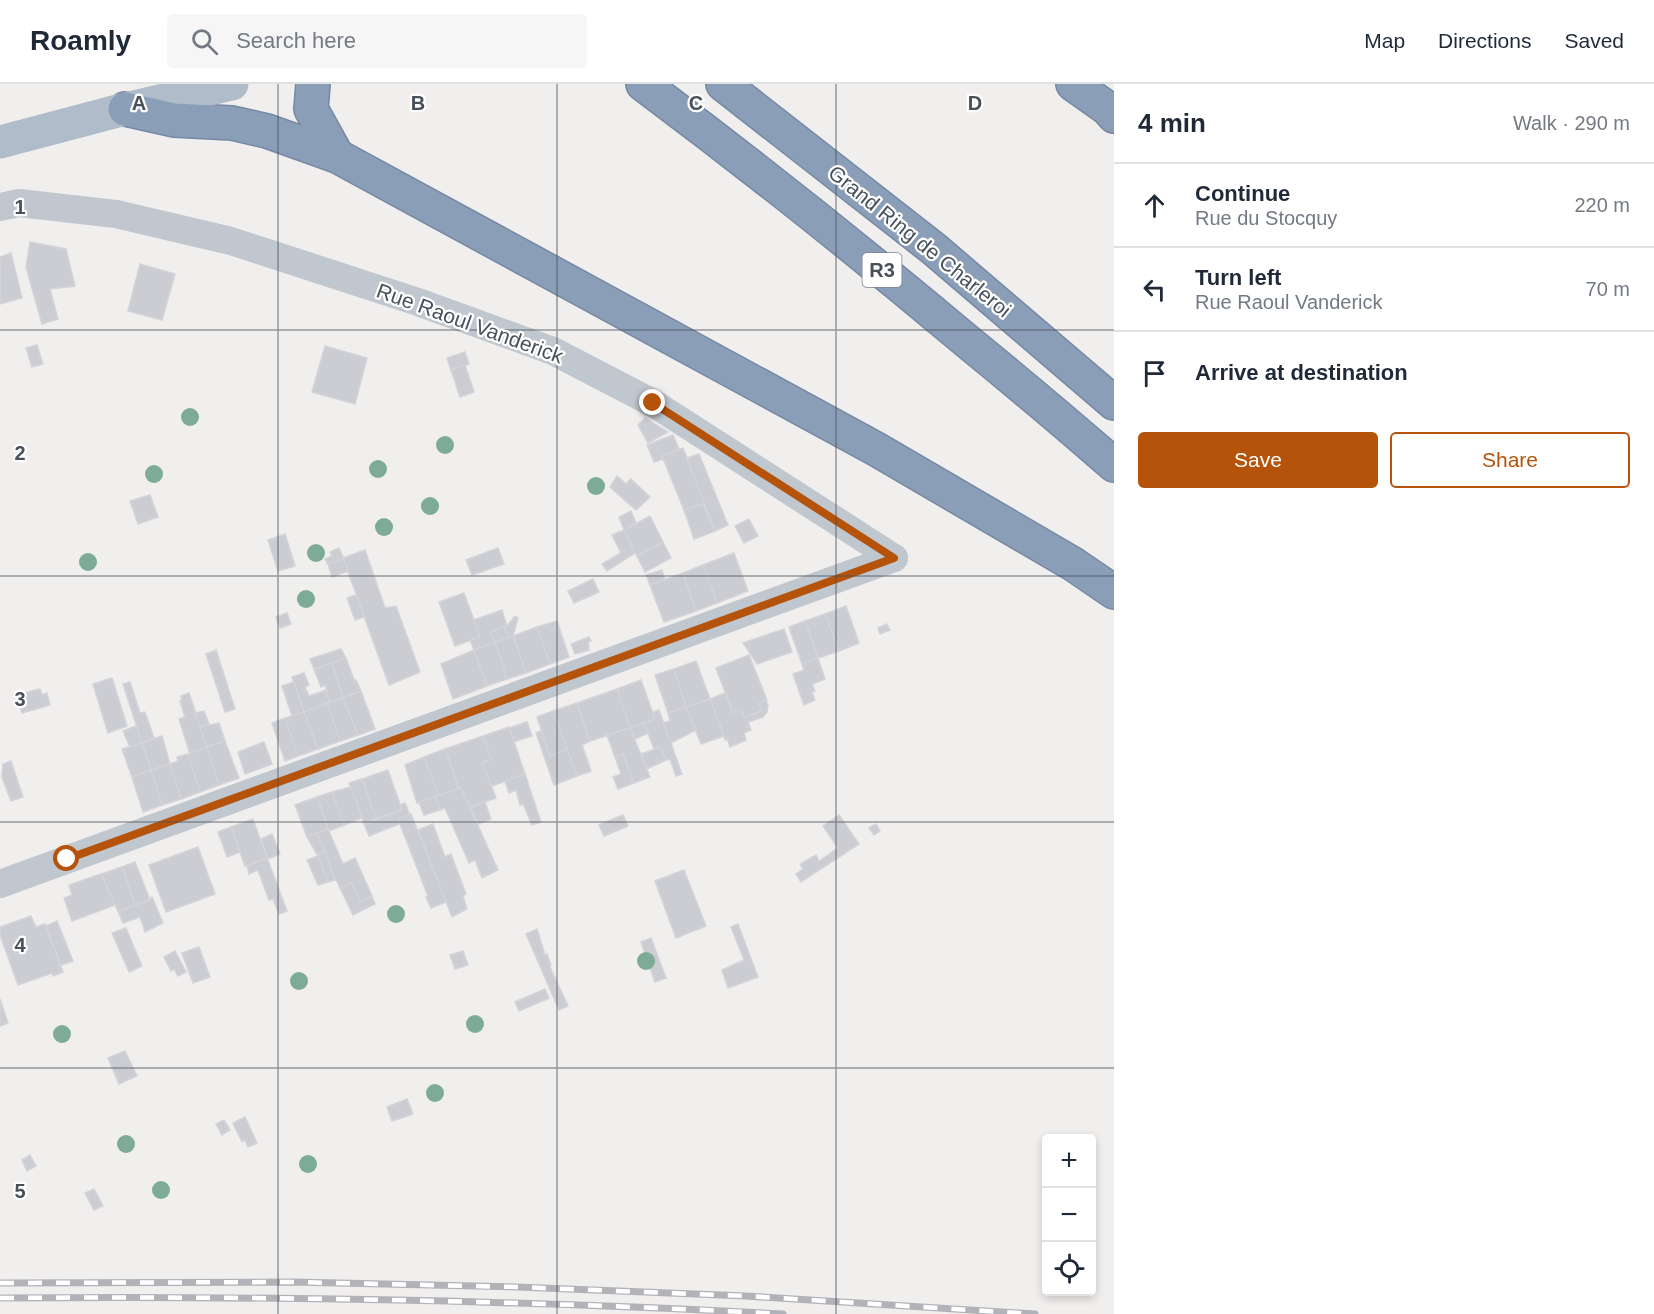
<!DOCTYPE html>
<meta charset="utf-8">
<style>
body{margin:0;font-family:Helvetica,sans-serif;background:#f6f6f7;color:#1f2937}
.controls{position:absolute;right:18px;bottom:18px;display:grid;overflow:hidden;border-radius:6px;box-shadow:0 3px 9px #0003}
.controls button{width:54px;height:54px;display:grid;place-items:center;padding:0;border:0;border-bottom:2px solid #e0e1e3;background:#fff;color:#1f2937;font:30px sans-serif}
.stop{position:absolute;width:18px;height:18px;margin:-14px;border:4px solid #b45309;border-radius:50%;background:#fff}
.stop.end{background:#b45309;border-color:#fff;box-shadow:0 2px 6px #0008}
.list{margin:0;padding:0;list-style:none}
h2{display:flex;justify-content:space-between;align-items:center;height:78px;margin:0;padding:0 24px;font-size:26px}
h2 small{font-size:20px;font-weight:400;color:#747a83}
.list li{display:grid;grid-template-columns:39px 1fr auto;gap:18px;align-items:center;box-sizing:border-box;height:84px;padding:0 24px;border-top:2px solid #e0e1e3}
.list b{display:block;font-size:22px;white-space:nowrap}
.list p{margin:0;font-size:20px;white-space:nowrap;color:#747a83}
.list em{font-size:20px;font-style:normal;color:#747a83}
.actions{display:flex;gap:12px;padding:18px 24px}
.actions a{flex:1;padding:14px 0;border:2px solid #b45309;border-radius:6px;text-align:center;font-size:21px;color:#b45309}
.actions .main{background:#b45309;color:#fff}
.icon{flex:none;width:33px;height:33px;fill:none;stroke:currentColor;stroke-width:2;stroke-linecap:round;stroke-linejoin:round}
.map{position:relative;flex:none;width:1114px;height:1230px;overflow:hidden}
header{display:flex;align-items:center;gap:36px;box-sizing:border-box;height:84px;padding:0 30px;background:#fff;border-bottom:2px solid #e0e1e3}
header strong{font-size:28px}
nav{display:flex;gap:33px;margin-inline-start:auto;font-size:21px}
.search{width:420px;height:54px;background:#f6f6f7;display:flex;align-items:center;gap:15px;box-sizing:border-box;padding:0 21px;border-radius:6px;color:#747a83;font-size:22px}
main{display:flex}
aside{flex:1;background:#fff}
.map>svg:first-child{display:block}
.building{fill:#cccdd2;stroke:#d3d4d9;stroke-width:1.5}
.lines{fill:none;stroke-linecap:round;stroke-linejoin:round}
.highway-casing{stroke:#7689a4;stroke-width:36}
.minor{stroke:#c0c7cf;stroke-width:28}
.major{stroke:#b0bcca;stroke-width:33}
.highway{stroke:#8b9eb8;stroke-width:33}
.rail-casing{stroke:#b1b3b8;stroke-width:7}
.rail{stroke:#fff;stroke-width:4.5;stroke-dasharray:14;stroke-linecap:butt}
.tree{fill:#7eab97}
.route{stroke:#b45309;stroke-width:8}
.grid{fill:none;stroke:#48505a;stroke-width:1.5;stroke-opacity:0.55}
.labels{text-anchor:middle;dominant-baseline:central;stroke-width:4.5;stroke-linejoin:round;paint-order:stroke}
.shield{fill:#fff;stroke:#7f848c;stroke-width:1.5}
.shield-label{font-size:20px;font-weight:bold;fill:#48505a}
.street-label{font-size:21px;fill:#48505a;stroke:#fff}
.grid-label{font-size:20px;text-anchor:middle;font-weight:bold;fill:#48505a;stroke:#fff;stroke-width:4.5;stroke-linejoin:round;paint-order:stroke}
</style>
<header>
<strong>Roamly</strong>
<div class="search"><svg class="icon" aria-label="search" viewBox="0 0 24 24"><circle cx="10" cy="10" r="6"/><path d="M15 15l6 6"/></svg>Search here</div>
<nav><a>Map</a><a>Directions</a><a>Saved</a></nav>
</header>
<main>
<div class="map">
<svg width="1114" height="1230" viewBox="0 0 1114 1230">
<rect width="100%" height="100%" fill="#f1eeee"/>
<g class="building">
<polygon points="30,158 66,165 75,202 50,205 58,235 42,240 26,183"/>
<polygon points="11,169 22,214 0,220 0,173"/>
<polygon points="140,180 175,190 162,236 128,227"/>
<polygon points="37,261 43,280 32,283 26,264"/>
<polygon points="325,262 367,274 355,320 312,308"/>
<polygon points="465,268 469,280 451,286 447,274"/>
<polygon points="465,281 474,308 460,313 451,286"/>
<polygon points="645,334 668,348 648,359 638,341"/>
<polygon points="673,351 679,365 662,372 663,375 654,378 647,361"/>
<polygon points="683,364 705,419 684,426 662,372"/>
<polygon points="699,370 728,441 715,447 687,374"/>
<polygon points="617,392 626,400 631,395 650,413 636,426 610,403"/>
<polygon points="150,411 158,433 138,440 130,417"/>
<polygon points="703,420 715,447 694,455 684,426"/>
<polygon points="631,427 636,439 624,446 619,433"/>
<polygon points="650,432 663,458 637,472 624,446"/>
<polygon points="749,435 758,452 744,459 735,442"/>
<polygon points="624,446 635,469 607,487 602,480 621,469 612,451"/>
<polygon points="285,450 295,482 278,487 268,456"/>
<polygon points="663,458 671,474 645,488 637,472"/>
<polygon points="339,464 344,475 328,480 325,475 332,472 330,468"/>
<polygon points="498,464 504,480 472,491 466,476"/>
<polygon points="365,466 385,524 396,522 420,588 389,601 343,474"/>
<polygon points="734,469 748,507 717,519 703,481"/>
<polygon points="344,475 348,487 332,493 328,480"/>
<polygon points="703,481 717,519 696,527 683,489"/>
<polygon points="662,486 665,496 650,501 646,491"/>
<polygon points="683,489 696,527 664,538 650,501"/>
<polygon points="593,495 599,508 574,519 568,507"/>
<polygon points="464,509 480,553 455,562 439,518"/>
<polygon points="356,511 364,533 355,536 347,514"/>
<polygon points="846,522 859,559 839,567 825,530"/>
<polygon points="502,526 507,542 491,548 495,558 474,566 470,556 480,553 474,536"/>
<polygon points="287,529 291,540 280,544 276,533"/>
<polygon points="825,530 839,567 818,574 805,537"/>
<polygon points="515,532 518,534 513,552 509,554 504,543 507,542"/>
<polygon points="557,537 569,573 550,580 537,543"/>
<polygon points="805,537 818,574 802,580 789,543"/>
<polygon points="887,540 890,546 880,550 878,544"/>
<polygon points="504,543 509,554 495,558 491,548"/>
<polygon points="537,543 550,580 526,589 513,552"/>
<polygon points="784,545 792,568 757,580 743,559"/>
<polygon points="513,552 526,589 507,595 495,558"/>
<polygon points="589,553 591,557 588,558 589,566 575,570 571,560"/>
<polygon points="495,558 507,595 487,602 474,566"/>
<polygon points="341,565 346,574 314,585 310,575"/>
<polygon points="216,566 235,625 225,628 206,570"/>
<polygon points="474,566 487,602 453,615 441,580"/>
<polygon points="749,571 767,616 759,619 762,627 744,633 741,625 733,629 716,584"/>
<polygon points="346,574 354,596 356,596 361,607 343,614 332,579"/>
<polygon points="818,574 825,595 812,600 815,607 812,608 815,616 804,621 793,590 804,586 802,580"/>
<polygon points="696,577 710,615 686,623 674,585"/>
<polygon points="332,579 343,614 330,619 325,601 321,603 314,585"/>
<polygon points="674,585 686,623 668,629 655,591"/>
<polygon points="304,589 309,601 305,603 309,612 326,606 330,619 304,628 292,593"/>
<polygon points="112,594 127,642 108,649 93,600"/>
<polygon points="641,596 655,635 630,644 617,605"/>
<polygon points="130,598 140,629 145,628 154,654 142,659 123,600"/>
<polygon points="294,598 304,628 292,632 282,602"/>
<polygon points="40,605 42,611 47,609 50,621 22,629 16,611"/>
<polygon points="617,605 630,644 590,657 577,619"/>
<polygon points="361,607 375,645 358,651 343,614"/>
<polygon points="189,609 207,663 190,670 179,635 185,633 180,617 182,616 181,612"/>
<polygon points="725,609 733,629 741,625 744,633 762,627 759,619 766,616 768,622 767,628 763,633 748,638 751,646 744,649 746,656 730,663 727,655 725,656 710,615"/>
<polygon points="343,614 358,651 340,657 327,619"/>
<polygon points="710,615 724,652 701,660 686,623"/>
<polygon points="327,619 340,657 318,665 304,628"/>
<polygon points="577,619 590,657 582,661 591,687 577,692 553,627"/>
<polygon points="686,623 696,646 671,659 663,639 670,637 668,629"/>
<polygon points="659,626 682,690 676,692 670,675 666,676 661,663 654,665 644,639 655,635 653,628"/>
<polygon points="204,627 209,640 200,643 195,629"/>
<polygon points="553,627 567,665 550,672 537,633"/>
<polygon points="304,628 318,665 298,672 285,634"/>
<polygon points="285,634 298,672 285,677 272,639"/>
<polygon points="527,638 532,652 513,658 509,644"/>
<polygon points="219,639 225,657 207,663 200,643"/>
<polygon points="644,639 648,649 635,655 630,644"/>
<polygon points="136,642 142,659 130,663 123,647"/>
<polygon points="509,643 525,690 492,702 482,679 491,675 483,652"/>
<polygon points="630,644 650,693 634,699 623,670 615,673 607,651"/>
<polygon points="541,647 550,672 567,665 577,692 554,701 536,649"/>
<polygon points="162,652 170,680 151,686 142,659"/>
<polygon points="483,652 491,675 482,679 496,714 469,723 461,704 459,704 445,665"/>
<polygon points="225,657 239,694 219,701 207,663"/>
<polygon points="264,658 272,680 245,690 238,668"/>
<polygon points="142,659 151,686 132,693 122,665"/>
<polygon points="207,663 219,701 200,708 188,670"/>
<polygon points="661,663 666,676 647,685 641,670"/>
<polygon points="445,665 459,704 439,712 424,673"/>
<polygon points="188,670 200,708 181,715 170,680 178,677 177,673"/>
<polygon points="623,670 634,699 618,705 613,693 621,690 615,673"/>
<polygon points="424,673 439,712 417,719 405,681"/>
<polygon points="11,677 23,713 11,717 2,693 3,680"/>
<polygon points="170,680 181,715 162,721 151,686"/>
<polygon points="151,686 162,721 143,728 132,693"/>
<polygon points="388,686 402,726 376,734 362,695"/>
<polygon points="525,690 541,738 532,741 523,720 520,721 516,706 509,709 505,697"/>
<polygon points="362,695 376,734 364,740 349,699"/>
<polygon points="351,703 362,734 344,741 332,708"/>
<polygon points="461,704 498,786 482,794 475,776 469,779 445,724 440,726 435,713"/>
<polygon points="332,708 344,741 329,747 317,713"/>
<polygon points="317,713 328,745 307,753 295,721"/>
<polygon points="435,713 440,726 424,731 419,718"/>
<polygon points="485,718 491,735 478,740 471,723"/>
<polygon points="405,719 410,731 398,735 399,740 369,752 364,740 402,726 400,721"/>
<polygon points="411,730 446,818 431,824 426,813 428,812 398,735"/>
<polygon points="623,731 628,742 604,752 599,741"/>
<polygon points="839,731 859,760 801,798 796,790 803,785 800,780 816,771 819,777 838,764 823,742"/>
<polygon points="253,735 267,774 245,782 231,743"/>
<polygon points="433,740 445,773 451,770 466,810 463,812 467,825 452,833 418,746"/>
<polygon points="876,740 880,747 874,751 869,744"/>
<polygon points="231,743 240,768 227,773 218,748"/>
<polygon points="328,745 343,780 355,774 372,812 360,818 352,799 340,804 336,795 335,796 317,749"/>
<polygon points="317,749 325,767 318,772 307,753"/>
<polygon points="272,750 280,770 268,775 261,755"/>
<polygon points="198,763 215,810 166,828 149,781"/>
<polygon points="325,767 335,796 328,798 318,772"/>
<polygon points="318,772 328,798 318,801 307,776"/>
<polygon points="267,774 287,827 279,830 273,815 269,816 258,786 249,790 247,782"/>
<polygon points="135,778 150,816 135,821 122,783"/>
<polygon points="122,783 135,821 118,827 101,790"/>
<polygon points="684,786 706,842 676,854 655,797"/>
<polygon points="101,790 115,821 72,837 64,814 72,811 69,801"/>
<polygon points="352,799 360,818 372,812 375,820 353,831 340,804"/>
<polygon points="152,813 163,839 145,848 140,833 123,839 118,827 150,816"/>
<polygon points="31,832 36,843 45,840 63,888 53,892 52,889 18,901 0,851 0,843"/>
<polygon points="57,837 73,877 61,881 46,842"/>
<polygon points="738,840 758,893 728,904 722,886 744,876 731,843"/>
<polygon points="126,844 142,882 129,888 112,849"/>
<polygon points="537,845 545,871 547,870 551,881 549,881 568,922 559,926 526,850"/>
<polygon points="651,854 666,894 655,898 641,858"/>
<polygon points="199,863 210,893 193,899 182,869"/>
<polygon points="175,867 186,888 178,892 174,885 171,887 164,873"/>
<polygon points="463,867 468,881 455,885 450,871"/>
<polygon points="545,905 549,914 519,927 515,918"/>
<polygon points="0,915 8,939 0,942"/>
<polygon points="125,967 137,992 119,1000 108,974"/>
<polygon points="407,1015 413,1030 392,1037 387,1023"/>
<polygon points="245,1033 257,1059 248,1063 245,1056 242,1058 233,1039"/>
<polygon points="224,1036 230,1046 222,1051 216,1040"/>
<polygon points="30,1071 36,1082 27,1087 22,1076"/>
<polygon points="94,1105 103,1122 94,1126 85,1109"/>
</g>
<g class="lines">
<defs>
<g id="highway">
<polyline points="313,0 311,25 337,72"/>
<path d="M 643,0 C 754,83 862,169 968,258 C 1017,298 1066,339 1114,381"/>
<polyline points="723,0 934,165 1114,319"/>
<polyline points="1073,0 1107,24 1114,32"/>
<polyline points="125,25 174,36 232,39 267,47 337,72 876,365 1073,480 1114,508"/>
</g>
</defs>
<use href="#highway" class="highway-casing"/>
<g class="minor">
<polyline points="0,123 19,119 116,130 231,157 418,218 553,267 653,319 894,474"/>
<polyline points="0,800 894,474"/>
</g>
<polyline class="major" points="0,58 125,25 232,0"/>
<use href="#highway" class="highway"/>
<defs>
<g id="rail">
<polyline points="0,1199 293,1198 517,1203 746,1212 1035,1230"/>
<path d="M 0,1214 C 261,1212 522,1216 783,1230"/>
</g>
</defs>
<use href="#rail" class="rail-casing"/>
<use href="#rail" class="rail"/>
</g>
<g class="tree">
<circle cx="190" cy="333" r="9"/>
<circle cx="445" cy="361" r="9"/>
<circle cx="378" cy="385" r="9"/>
<circle cx="154" cy="390" r="9"/>
<circle cx="596" cy="402" r="9"/>
<circle cx="430" cy="422" r="9"/>
<circle cx="384" cy="443" r="9"/>
<circle cx="316" cy="469" r="9"/>
<circle cx="88" cy="478" r="9"/>
<circle cx="306" cy="515" r="9"/>
<circle cx="396" cy="830" r="9"/>
<circle cx="646" cy="877" r="9"/>
<circle cx="299" cy="897" r="9"/>
<circle cx="475" cy="940" r="9"/>
<circle cx="62" cy="950" r="9"/>
<circle cx="435" cy="1009" r="9"/>
<circle cx="126" cy="1060" r="9"/>
<circle cx="308" cy="1080" r="9"/>
<circle cx="161" cy="1106" r="9"/>
</g>
<g class="lines">
<polyline class="route" points="67,775 894,474 653,319"/>
</g>
<path class="grid" d="M 278,0 L 278,1230M 557,0 L 557,1230M 836,0 L 836,1230M 0,246 L 1114,246M 0,492 L 1114,492M 0,738 L 1114,738M 0,984 L 1114,984"/>
<g class="labels">
<rect class="shield" x="862.5" y="169" width="39" height="34" rx="4.5"/>
<g class="shield-label">
<text x="882" y="186">R3</text>
</g>
<g class="street-label">
<text transform="translate(920 157) rotate(39)">Grand Ring de Charleroi</text>
<text transform="translate(470 239) rotate(20)">Rue Raoul Vanderick</text>
</g>
</g>
<g class="grid-label">
<text x="139" y="26">A</text>
<text x="418" y="26">B</text>
<text x="696" y="26">C</text>
<text x="975" y="26">D</text>
<text x="20" y="130">1</text>
<text x="20" y="376">2</text>
<text x="20" y="622">3</text>
<text x="20" y="868">4</text>
<text x="20" y="1114">5</text>
</g>
</svg>
<div class="controls">
<button>+</button>
<button>−</button>
<button><svg class="icon" aria-label="locate" viewBox="0 0 24 24"><circle cx="12" cy="12" r="6"/><path d="M12 2v4M12 18v4M2 12h4M18 12h4"/></svg></button>
</div>
<div class="stop" style="left:67px;top:775px"></div>
<div class="stop end" style="left:653px;top:319px"></div>
</div>
<aside>
<h2>4 min<small>Walk · 290 m</small></h2>
<ul class="list">
<li><svg class="icon" aria-label="ahead" viewBox="0 0 24 24"><path d="M12 20V5M6 11l6-6 6 6"/></svg><div><b>Continue</b><p>Rue du Stocquy</p></div><em>220 m</em></li>
<li><svg class="icon" aria-label="left" viewBox="0 0 24 24"><path d="M17 20v-9H6M10 6l-5 5 5 5"/></svg><div><b>Turn left</b><p>Rue Raoul Vanderick</p></div><em>70 m</em></li>
<li><svg class="icon" aria-label="arrive" viewBox="0 0 24 24"><path d="M6 21V4h12l-3 4 3 4H6"/></svg><div><b>Arrive at destination</b></div></li>
</ul>
<div class="actions"><a class="main">Save</a><a>Share</a></div>
</aside>
</main>
